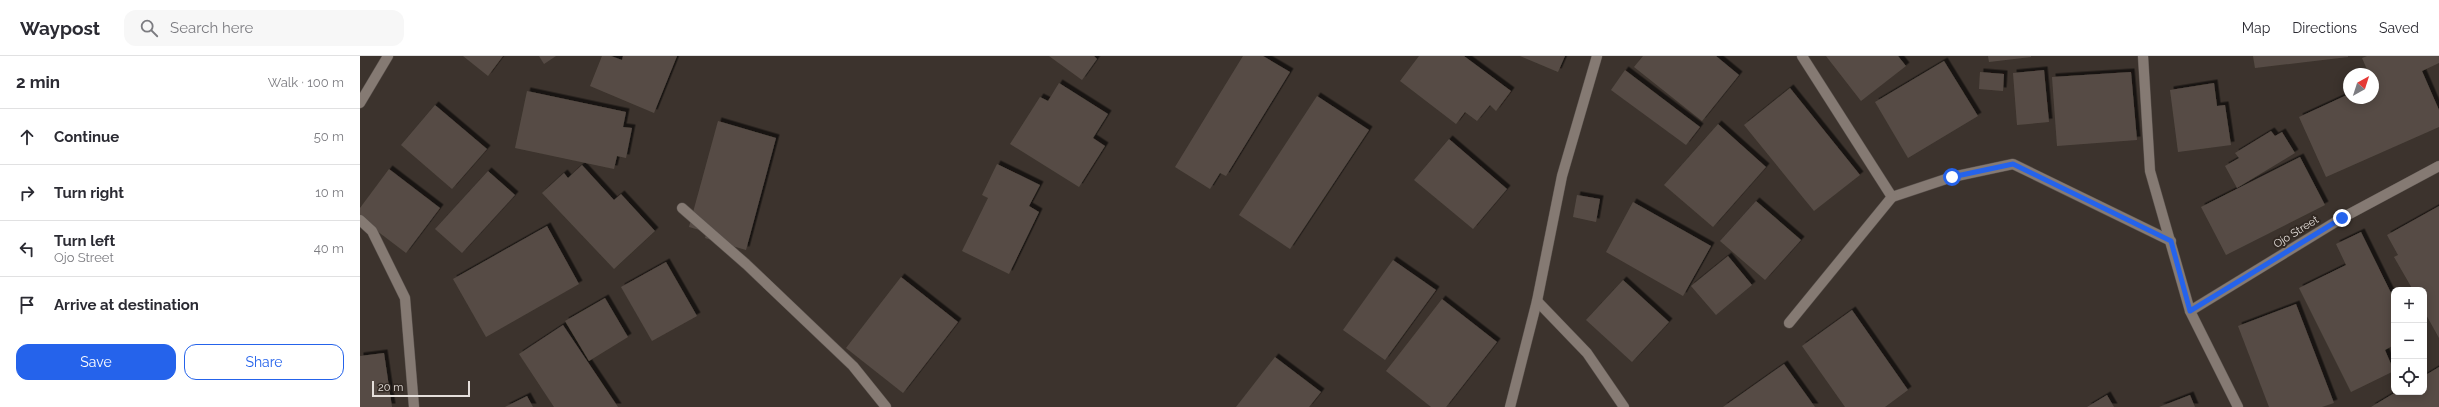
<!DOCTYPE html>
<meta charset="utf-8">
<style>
body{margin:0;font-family:Raleway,sans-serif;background:#f7f7f7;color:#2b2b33}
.controls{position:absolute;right:12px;bottom:12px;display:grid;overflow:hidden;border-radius:8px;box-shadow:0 2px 10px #0003}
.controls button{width:36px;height:36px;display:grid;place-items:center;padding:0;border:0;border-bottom:1px solid #e1e1e2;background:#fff;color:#2b2b33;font:20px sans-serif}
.compass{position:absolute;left:1983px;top:12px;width:36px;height:36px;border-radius:50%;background:#fff;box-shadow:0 2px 10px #0003;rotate:39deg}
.scale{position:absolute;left:12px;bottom:10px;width:98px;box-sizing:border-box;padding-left:4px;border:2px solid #e5dfdb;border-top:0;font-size:11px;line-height:14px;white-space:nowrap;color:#e5dfdb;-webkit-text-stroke:3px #322923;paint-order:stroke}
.stop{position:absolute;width:12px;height:12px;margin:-9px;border:3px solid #2563eb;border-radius:50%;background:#fff}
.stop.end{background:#2563eb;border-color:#fff;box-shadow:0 1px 4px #0008}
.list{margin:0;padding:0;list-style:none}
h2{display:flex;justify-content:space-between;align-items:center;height:52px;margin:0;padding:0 16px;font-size:17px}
h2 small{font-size:13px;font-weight:400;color:#7c7c81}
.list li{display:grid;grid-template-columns:26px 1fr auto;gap:12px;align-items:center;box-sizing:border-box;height:56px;padding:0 16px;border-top:1px solid #e1e1e2}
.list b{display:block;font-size:15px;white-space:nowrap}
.list p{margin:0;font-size:13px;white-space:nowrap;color:#7c7c81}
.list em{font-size:13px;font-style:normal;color:#7c7c81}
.actions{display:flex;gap:8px;padding:12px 16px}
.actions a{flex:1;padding:9px 0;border:1px solid #2563eb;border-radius:12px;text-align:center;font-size:14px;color:#2563eb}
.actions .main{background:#2563eb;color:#fff}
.icon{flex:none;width:22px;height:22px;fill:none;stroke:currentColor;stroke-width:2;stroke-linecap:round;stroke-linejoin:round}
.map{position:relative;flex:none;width:2079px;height:351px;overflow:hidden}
header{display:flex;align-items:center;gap:24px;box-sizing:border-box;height:56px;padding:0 20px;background:#fff;border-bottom:1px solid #e1e1e2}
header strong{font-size:19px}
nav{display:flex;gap:22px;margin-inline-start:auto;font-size:14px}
.search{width:280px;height:36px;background:#f7f7f7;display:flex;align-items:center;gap:10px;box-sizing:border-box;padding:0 14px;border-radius:12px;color:#7c7c81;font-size:15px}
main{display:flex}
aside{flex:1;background:#fff}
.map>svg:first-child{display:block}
.building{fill:#564c45;filter:url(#shadow)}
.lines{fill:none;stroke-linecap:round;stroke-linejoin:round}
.minor-casing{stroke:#59514c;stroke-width:11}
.minor{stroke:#857a73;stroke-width:10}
.route{stroke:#2563eb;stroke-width:5}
.labels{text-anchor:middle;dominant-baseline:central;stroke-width:4;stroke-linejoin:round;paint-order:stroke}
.street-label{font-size:11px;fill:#e5dfdb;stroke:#322923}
</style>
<header>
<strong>Waypost</strong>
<div class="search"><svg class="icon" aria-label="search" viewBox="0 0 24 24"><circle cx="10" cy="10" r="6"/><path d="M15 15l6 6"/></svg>Search here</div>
<nav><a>Map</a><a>Directions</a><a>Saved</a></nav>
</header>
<main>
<aside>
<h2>2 min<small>Walk · 100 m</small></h2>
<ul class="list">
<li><svg class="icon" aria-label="ahead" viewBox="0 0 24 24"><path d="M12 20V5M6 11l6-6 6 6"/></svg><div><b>Continue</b></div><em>50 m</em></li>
<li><svg class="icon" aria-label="right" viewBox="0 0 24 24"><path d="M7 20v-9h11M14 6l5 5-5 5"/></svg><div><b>Turn right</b></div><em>10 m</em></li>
<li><svg class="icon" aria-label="left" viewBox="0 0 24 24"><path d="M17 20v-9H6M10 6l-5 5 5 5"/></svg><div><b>Turn left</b><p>Ojo Street</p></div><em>40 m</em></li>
<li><svg class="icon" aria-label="arrive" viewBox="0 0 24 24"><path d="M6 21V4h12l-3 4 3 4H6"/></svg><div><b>Arrive at destination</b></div></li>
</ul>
<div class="actions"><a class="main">Save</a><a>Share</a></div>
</aside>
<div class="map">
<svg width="2079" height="351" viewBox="0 0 2079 351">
<defs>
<filter id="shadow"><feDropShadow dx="3.5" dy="-3.5" stdDeviation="0" flood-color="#0009"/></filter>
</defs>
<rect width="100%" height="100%" fill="#3c332d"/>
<g class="building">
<polygon points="103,0 143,0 128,20"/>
<polygon points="179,0 196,0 184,8"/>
<polygon points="242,0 251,0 262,4 263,0 317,0 294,57 230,30"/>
<polygon points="689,0 734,0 737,3 722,24"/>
<polygon points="883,0 903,0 930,16 866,120 860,117 850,133 815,111"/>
<polygon points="1059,0 1104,0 1151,35 1136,55 1130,49 1117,65 1105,56 1096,68 1040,25"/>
<polygon points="1160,0 1205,0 1198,16"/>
<polygon points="1283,0 1356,0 1379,19 1342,65 1274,11"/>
<polygon points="1466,0 1538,0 1546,10 1501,45"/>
<polygon points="1628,0 1671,0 1671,1 1629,6"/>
<polygon points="1893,0 1988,0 1988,1 1895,12"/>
<polygon points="2007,0 2079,0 2079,7 2062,15 2079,54 2079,71 1966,121 1939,61 1989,38 1989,42 2013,42 2013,18 2009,18 2002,2"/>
<polygon points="1584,5 1618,60 1548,102 1515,46"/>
<polygon points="1265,14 1340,71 1326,89 1251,34"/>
<polygon points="1684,14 1689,66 1657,69 1653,17"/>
<polygon points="1620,16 1644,18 1643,35 1619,33"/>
<polygon points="1771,16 1777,84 1697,90 1692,21"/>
<polygon points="699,27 748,58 733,82 745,90 719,131 650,88 680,41 688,45"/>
<polygon points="1854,27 1857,50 1865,49 1871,89 1818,96 1810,34"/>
<polygon points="1430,32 1500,119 1454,155 1384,69"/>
<polygon points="167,35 266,56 263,71 272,72 266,102 257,100 254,113 155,92"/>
<polygon points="957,40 1009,74 930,193 879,159"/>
<polygon points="75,49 127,93 92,133 41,89"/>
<polygon points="358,65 416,82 386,194 345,182 347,176 329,171"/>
<polygon points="1358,68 1406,111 1353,171 1304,129"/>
<polygon points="1911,75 1915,80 1922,76 1935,97 1877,132 1865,110 1879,102 1875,97"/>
<polygon points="1089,83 1147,133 1113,173 1054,124"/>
<polygon points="1940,101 1965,149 1866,199 1841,151"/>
<polygon points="637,108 680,129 669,150 679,156 649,218 602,195 628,142 622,139"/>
<polygon points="222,109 254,144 261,138 295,175 254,213 182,137 204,117 208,122"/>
<polygon points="29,113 80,152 46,197 0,162 0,152"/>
<polygon points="128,115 155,139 102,197 75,173"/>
<polygon points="1217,139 1240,143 1236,166 1213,161"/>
<polygon points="1396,145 1441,184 1405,224 1360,185"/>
<polygon points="1273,146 1351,190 1323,240 1246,196"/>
<polygon points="2079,150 2079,282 2064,255 2064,234 2053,234 2034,201 2038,199 2027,179"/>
<polygon points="187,170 219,228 126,281 93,223"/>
<polygon points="2001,176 2034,243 2034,289 2025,294 2034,315 1991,336 1939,232 1986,209 1976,188"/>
<polygon points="1368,200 1392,229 1356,259 1331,230"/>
<polygon points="1033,204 1076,234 1025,304 983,274"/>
<polygon points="306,206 337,260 292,285 261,231"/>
<polygon points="541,221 598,266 543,337 486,292"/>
<polygon points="1263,224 1309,266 1272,306 1226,264"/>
<polygon points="245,242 268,281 229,305 205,265"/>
<polygon points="1082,243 1137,286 1086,351 1071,351 1026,315"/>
<polygon points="1936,248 1974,347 1962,351 1909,351 1878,270"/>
<polygon points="1492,254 1548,334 1525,351 1485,351 1442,290"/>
<polygon points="203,269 258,351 194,351 159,298"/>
<polygon points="24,297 32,351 0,351 0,300"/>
<polygon points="915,301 961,336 949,351 876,351"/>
<polygon points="1424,308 1455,351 1363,351"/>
<polygon points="2079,311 2079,351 2011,351 2036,336 2064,336 2064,320"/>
<polygon points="1747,339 1754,351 1727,351"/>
<polygon points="1830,339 1835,351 1799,351"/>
<polygon points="167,340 173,351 145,351"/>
</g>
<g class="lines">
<defs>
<g id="minor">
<polyline points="1442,0 1532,141 1592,121 1653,108 1811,185"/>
<polyline points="1783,0 1790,115 1830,255 1878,351"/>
<polyline points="0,47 28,0"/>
<polyline points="322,152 386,208 493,310 526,351"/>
<polyline points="0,164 12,175 45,242 54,351"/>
<polyline points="1177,245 1227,297 1264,351"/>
<polyline points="1830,255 1982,162 2079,110"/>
<polyline points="1429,267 1532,141"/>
<polyline points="1150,351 1177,245 1202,120 1237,0"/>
</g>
</defs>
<use href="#minor" class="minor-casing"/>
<use href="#minor" class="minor"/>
</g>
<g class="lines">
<polyline class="route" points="1592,121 1653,108 1811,185 1830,255 1982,162"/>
</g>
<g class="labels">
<g class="street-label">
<text transform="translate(1936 176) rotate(-32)">Ojo Street</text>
</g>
</g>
</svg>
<div class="controls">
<button>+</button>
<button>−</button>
<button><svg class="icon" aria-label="locate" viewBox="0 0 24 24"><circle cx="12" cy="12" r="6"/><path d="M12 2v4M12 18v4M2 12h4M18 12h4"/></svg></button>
</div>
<svg class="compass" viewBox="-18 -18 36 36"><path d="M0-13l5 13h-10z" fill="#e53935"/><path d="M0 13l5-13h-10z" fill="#7c7c81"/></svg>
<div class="scale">20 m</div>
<div class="stop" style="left:1592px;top:121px"></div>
<div class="stop end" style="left:1982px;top:162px"></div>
</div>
</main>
